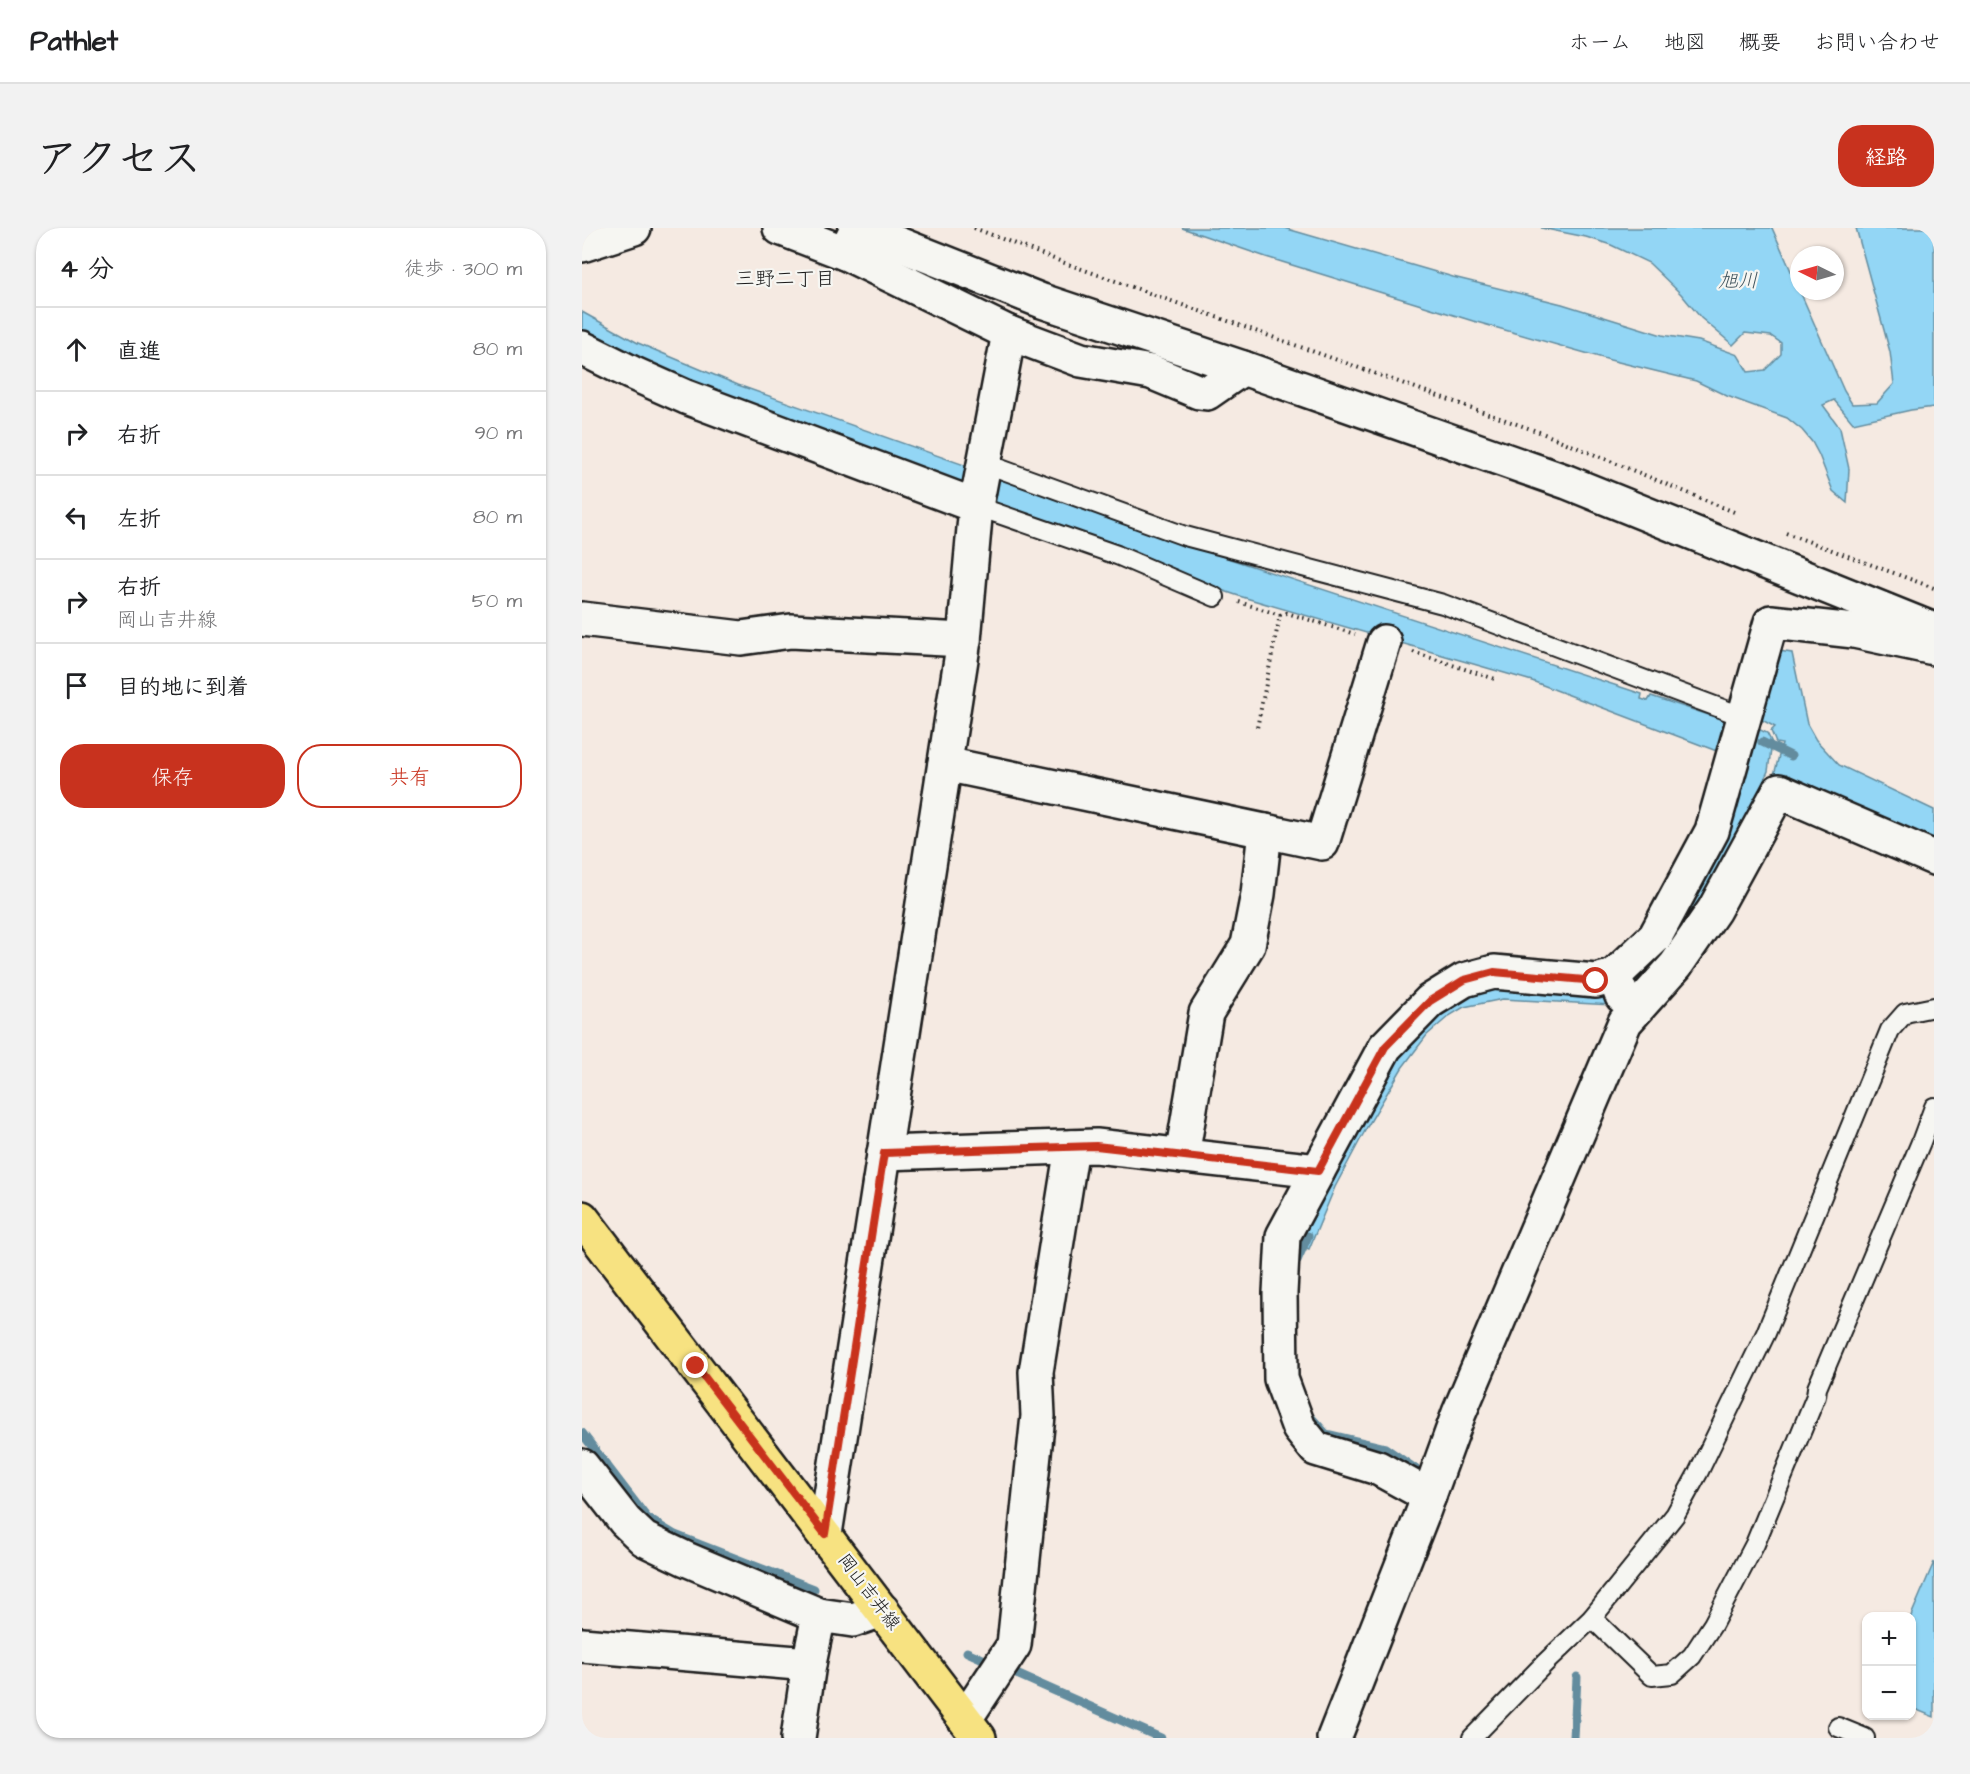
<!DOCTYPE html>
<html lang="ja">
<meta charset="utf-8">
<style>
body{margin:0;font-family:"Architects Daughter","Klee One",sans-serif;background:#f2f2f2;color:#202124}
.controls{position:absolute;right:18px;bottom:18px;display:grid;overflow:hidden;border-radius:12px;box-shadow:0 2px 4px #0004}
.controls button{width:54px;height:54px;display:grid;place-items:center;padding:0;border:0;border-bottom:2px solid #e0e0e0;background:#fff;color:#202124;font:30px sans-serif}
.compass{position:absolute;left:1208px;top:18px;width:54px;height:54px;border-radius:50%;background:#fff;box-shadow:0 2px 4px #0004;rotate:275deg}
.stop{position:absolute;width:18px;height:18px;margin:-14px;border:4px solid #c8321e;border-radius:50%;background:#fff}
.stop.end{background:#c8321e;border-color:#fff;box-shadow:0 2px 6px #0008}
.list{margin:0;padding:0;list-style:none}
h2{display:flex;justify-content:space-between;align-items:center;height:78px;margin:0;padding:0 24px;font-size:26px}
h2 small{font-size:20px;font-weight:400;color:#757577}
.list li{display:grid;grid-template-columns:39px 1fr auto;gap:18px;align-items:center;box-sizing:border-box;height:84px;padding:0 24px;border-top:2px solid #e0e0e0}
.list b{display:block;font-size:22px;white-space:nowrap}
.list p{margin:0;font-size:20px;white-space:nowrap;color:#757577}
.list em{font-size:20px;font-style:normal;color:#757577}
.actions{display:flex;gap:12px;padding:18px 24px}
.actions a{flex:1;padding:14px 0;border:2px solid #c8321e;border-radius:24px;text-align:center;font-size:21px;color:#c8321e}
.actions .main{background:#c8321e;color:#fff}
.icon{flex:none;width:33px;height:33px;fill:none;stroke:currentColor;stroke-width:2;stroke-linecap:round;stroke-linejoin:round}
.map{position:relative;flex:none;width:1352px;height:1510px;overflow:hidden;border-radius:24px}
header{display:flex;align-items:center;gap:36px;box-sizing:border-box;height:84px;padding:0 30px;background:#fff;border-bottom:2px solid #e0e0e0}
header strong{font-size:28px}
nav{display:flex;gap:33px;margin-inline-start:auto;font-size:21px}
.intro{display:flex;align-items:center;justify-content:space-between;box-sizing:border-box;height:144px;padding:0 36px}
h1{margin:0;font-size:42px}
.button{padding:15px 27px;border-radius:24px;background:#c8321e;color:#fff;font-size:21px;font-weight:700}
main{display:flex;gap:36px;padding:0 36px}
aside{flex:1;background:#fff;border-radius:24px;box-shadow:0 2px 4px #0004}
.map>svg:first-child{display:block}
.water{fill:#93d6f5;stroke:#638c9e;stroke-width:1.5}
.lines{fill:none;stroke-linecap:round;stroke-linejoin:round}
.stream{stroke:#638c9e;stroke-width:9}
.lane-casing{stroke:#1c1c1c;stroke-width:22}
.street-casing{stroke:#1c1c1c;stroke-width:38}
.secondary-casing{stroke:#1c1c1c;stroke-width:38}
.primary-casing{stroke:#1c1c1c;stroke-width:38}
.path{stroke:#1c1c1c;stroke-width:4;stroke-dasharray:1.5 4.5;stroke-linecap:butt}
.lane{stroke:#f6f6f2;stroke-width:18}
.street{stroke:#f6f6f2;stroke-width:33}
.secondary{stroke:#f6f6f2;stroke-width:33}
.primary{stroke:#f7e281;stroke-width:33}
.route{stroke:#c8321e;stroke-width:8}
.labels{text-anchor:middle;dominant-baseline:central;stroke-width:4.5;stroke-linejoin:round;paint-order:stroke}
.street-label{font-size:18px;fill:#1c1c1c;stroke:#f6f6f2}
.neighbourhood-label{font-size:20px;fill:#1c1c1c;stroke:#f6f6f2}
.water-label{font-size:20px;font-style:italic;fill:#40545d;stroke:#f6f6f2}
</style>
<header>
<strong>Pathlet</strong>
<nav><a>ホーム</a><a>地図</a><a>概要</a><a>お問い合わせ</a></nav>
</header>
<div class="intro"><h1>アクセス</h1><a class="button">経路</a></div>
<main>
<aside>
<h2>4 分<small>徒歩 · 300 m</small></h2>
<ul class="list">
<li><svg class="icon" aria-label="ahead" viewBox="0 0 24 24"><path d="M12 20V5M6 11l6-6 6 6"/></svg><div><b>直進</b></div><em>80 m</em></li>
<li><svg class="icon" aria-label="right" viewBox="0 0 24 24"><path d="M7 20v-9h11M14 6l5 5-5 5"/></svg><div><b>右折</b></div><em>90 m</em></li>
<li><svg class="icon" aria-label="left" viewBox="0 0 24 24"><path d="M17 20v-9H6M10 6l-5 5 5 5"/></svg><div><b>左折</b></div><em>80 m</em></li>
<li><svg class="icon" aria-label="right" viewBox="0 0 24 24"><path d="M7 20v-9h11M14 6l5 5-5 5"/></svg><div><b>右折</b><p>岡山吉井線</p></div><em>50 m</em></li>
<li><svg class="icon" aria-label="arrive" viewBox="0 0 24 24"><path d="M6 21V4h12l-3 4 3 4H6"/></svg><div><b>目的地に到着</b></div></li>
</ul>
<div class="actions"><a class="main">保存</a><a>共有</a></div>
</aside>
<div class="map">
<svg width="1352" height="1510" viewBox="0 0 1352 1510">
<rect width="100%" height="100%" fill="#f5eae2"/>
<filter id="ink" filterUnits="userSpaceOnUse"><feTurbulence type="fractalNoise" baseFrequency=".0167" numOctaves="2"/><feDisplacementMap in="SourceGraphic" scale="12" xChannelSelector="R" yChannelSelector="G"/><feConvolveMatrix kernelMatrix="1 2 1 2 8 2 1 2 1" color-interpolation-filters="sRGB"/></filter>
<g filter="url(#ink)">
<g class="water">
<polygon points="600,0 702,0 871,49 980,76 1080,107 1117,113 1156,127 1166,144 1183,142 1199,126 1199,115 1189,108 1163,105 1151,117 1119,90 1099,66 1067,35 1029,17 1004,9 959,0 1190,0 1262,163 1270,176 1295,175 1312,156 1308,124 1274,0 1352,0 1352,179 1329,182 1271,195 1252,172 1241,177 1258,200 1267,241 1265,275 1251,263 1237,227 1230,214 1220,202 1205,190 1145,168 1114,153 1028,132 891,93 684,29"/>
<polygon points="0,84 56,115 156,157 645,330 1060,466 1059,471 1066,473 1069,468 1151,495 1165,496 1185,505 1190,515 1186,543 1134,657 1063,756 1030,777 921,771 882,779 867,788 845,807 820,840 785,899 753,959 727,1021 709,1014 794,846 883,756 1021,758 1081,705 1140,525 950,453 657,368 597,348 420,280 0,112"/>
<polygon points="1197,423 1210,425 1225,496 1234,512 1257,537 1352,582 1352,615 1192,547 1200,516 1194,515 1189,503 1193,499 1169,486"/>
<polygon points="1352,1334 1352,1489 1330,1480 1329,1388"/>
</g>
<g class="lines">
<g class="stream">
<polyline points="1180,514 1209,528"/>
<polyline points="712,1039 726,1008"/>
<polyline points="726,1186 744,1206 803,1220 839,1245"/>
<polyline points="0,1205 65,1290 93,1307 232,1361"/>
<polyline points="385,1424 579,1510"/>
<polyline points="992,1510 995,1449"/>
</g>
<defs>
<g id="lane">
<polyline points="402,235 603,308 861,376 1162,489"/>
<polyline points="394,278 535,327 633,369"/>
<polyline points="1010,1390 1070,1448 1090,1446 1110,1428 1131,1396 1173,1316 1234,1168 1235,1160 1339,914 1352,879"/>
<polyline points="1256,1499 1283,1510"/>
<polyline points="890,1510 963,1435 1010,1390 1093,1287 1116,1245 1184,1105 1308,802 1323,785 1352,779"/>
</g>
<g id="street">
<polyline points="198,0 263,25"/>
<polyline points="275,0 263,25 427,105 499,132 569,144 617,164 625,165 661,140"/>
<polyline points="0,17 52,0"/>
<polyline points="0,120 50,145 104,169 394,278"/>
<polyline points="0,391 159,410 209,403 382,412"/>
<polyline points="363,536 740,615 802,414"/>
<polyline points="1040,768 1032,748 1073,709 1130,603 1189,394 1272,403 1352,420"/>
<polyline points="302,925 514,918 736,943"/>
<polyline points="600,928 624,785 666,717 676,666 683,603"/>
<polyline points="0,1238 43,1293 62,1311 104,1331 237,1387"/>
<polyline points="847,1268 796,1240 734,1221 717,1200 699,1151 698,1065 701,1008 803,819 848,773 882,752 912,744 1014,753 1032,748"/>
<polyline points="243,1306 382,412 394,278 427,105"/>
<polyline points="0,1417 227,1436"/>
<polyline points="383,1491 432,1417 456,1188 454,1144 490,919"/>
<polyline points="216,1510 227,1436 237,1387 271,1392 300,1382"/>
<polyline points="752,1510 841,1284 877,1185 1043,794 1094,737 1132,682 1197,563 1352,630"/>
</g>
<polyline id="secondary" points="276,0 460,73 661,140 985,254 1352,402"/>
<polyline id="primary" points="0,990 397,1510"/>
</defs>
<use href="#lane" class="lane-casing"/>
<use href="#street" class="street-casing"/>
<use href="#secondary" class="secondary-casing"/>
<use href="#primary" class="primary-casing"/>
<g class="path">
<polyline points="392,0 480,34 960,205 1152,284"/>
<polyline points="1204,305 1352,360"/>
<polyline points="657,374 698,387 675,500"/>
<polyline points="698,387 705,385 773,406"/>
<polyline points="831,424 913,451"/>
</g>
<use href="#lane" class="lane"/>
<use href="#street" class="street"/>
<use href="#secondary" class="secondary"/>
<use href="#primary" class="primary"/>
</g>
</g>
<g class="lines" filter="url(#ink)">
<polyline class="route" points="114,1138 243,1306 302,925 514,918 736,943 803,819 848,773 882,752 912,744 1014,753"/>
</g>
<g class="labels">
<g class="street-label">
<text transform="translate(287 1364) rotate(53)">岡山吉井線</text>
</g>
<g class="neighbourhood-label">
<text x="203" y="51">三野二丁目</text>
</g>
<g class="water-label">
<text x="1156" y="53">旭川</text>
</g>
</g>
</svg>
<div class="controls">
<button>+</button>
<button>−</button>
</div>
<svg class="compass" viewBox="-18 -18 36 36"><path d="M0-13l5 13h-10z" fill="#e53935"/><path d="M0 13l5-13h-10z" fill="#757577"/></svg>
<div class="stop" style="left:1014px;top:753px"></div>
<div class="stop end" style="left:114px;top:1138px"></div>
</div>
</main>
